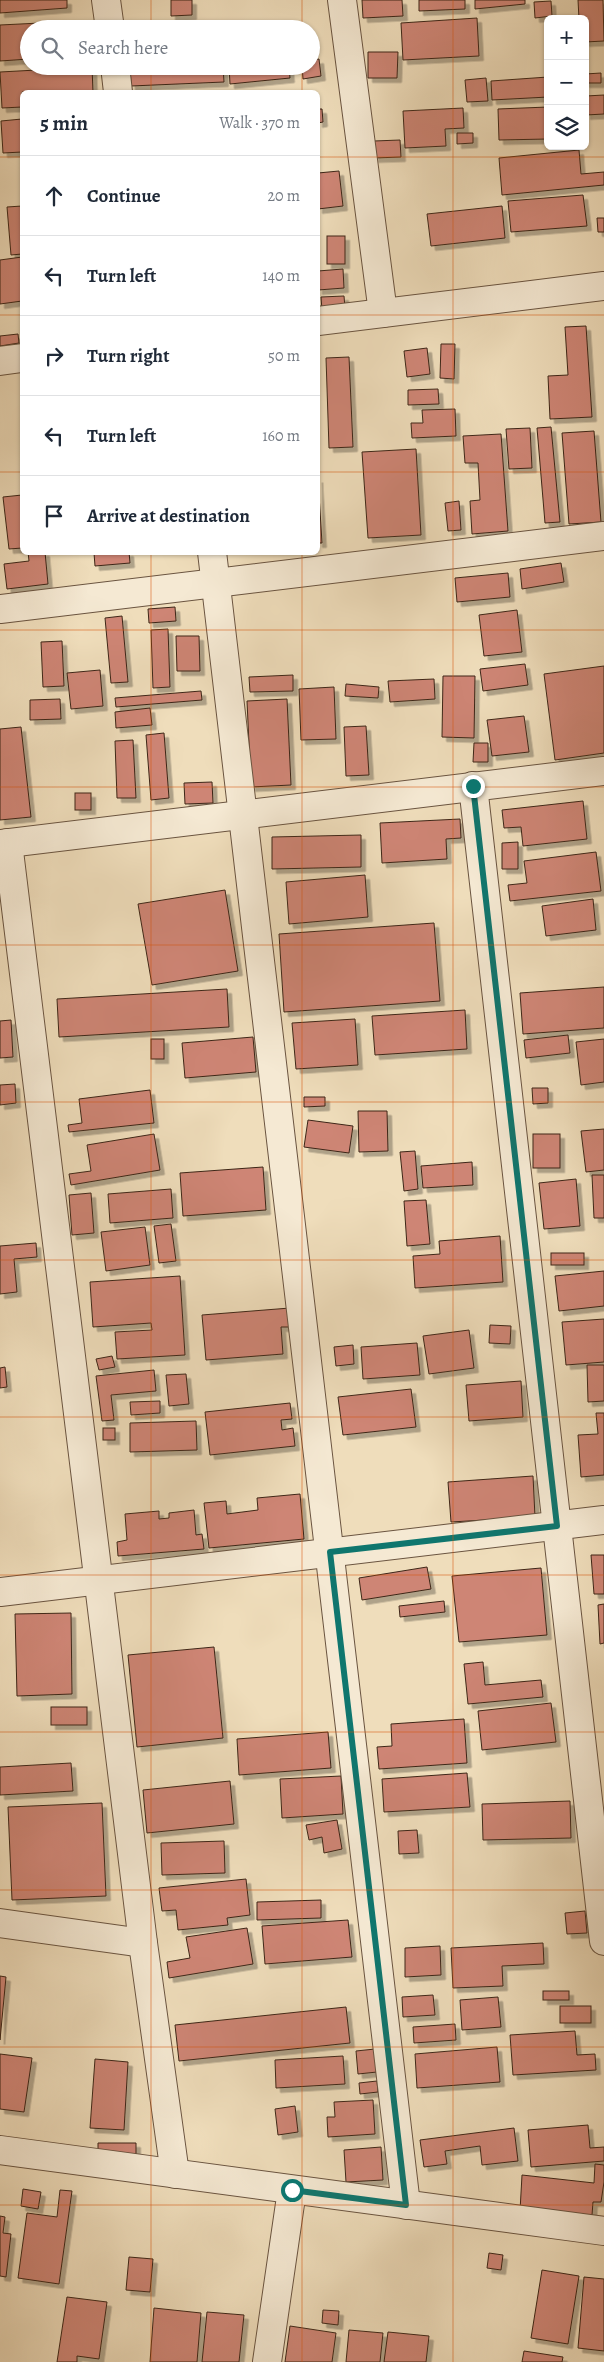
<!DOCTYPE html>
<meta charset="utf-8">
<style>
body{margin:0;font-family:Alegreya,serif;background:#f6f6f7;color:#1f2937}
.controls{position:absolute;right:15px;top:15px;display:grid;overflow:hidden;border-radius:8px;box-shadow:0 1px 4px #0004}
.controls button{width:45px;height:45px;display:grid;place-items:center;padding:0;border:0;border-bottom:1px solid #e0e1e3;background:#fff;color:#1f2937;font:25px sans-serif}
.stop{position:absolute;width:15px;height:15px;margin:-11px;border:4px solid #0f766e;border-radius:50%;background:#fff}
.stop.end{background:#0f766e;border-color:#fff;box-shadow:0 1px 5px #0008}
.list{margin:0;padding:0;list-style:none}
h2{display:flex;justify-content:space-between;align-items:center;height:65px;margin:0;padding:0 20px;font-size:21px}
h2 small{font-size:16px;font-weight:400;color:#747a83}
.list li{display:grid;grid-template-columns:32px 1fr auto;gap:15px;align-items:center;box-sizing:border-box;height:80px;padding:0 20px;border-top:1px solid #e0e1e3}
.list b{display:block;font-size:19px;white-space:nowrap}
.list em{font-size:16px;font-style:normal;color:#747a83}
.icon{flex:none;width:28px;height:28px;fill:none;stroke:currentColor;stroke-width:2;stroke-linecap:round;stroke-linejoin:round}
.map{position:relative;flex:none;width:604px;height:2362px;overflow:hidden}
.search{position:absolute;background:#fff;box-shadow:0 1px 4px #0004;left:20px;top:20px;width:300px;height:55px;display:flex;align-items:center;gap:12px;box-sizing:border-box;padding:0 18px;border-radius:28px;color:#747a83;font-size:19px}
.panel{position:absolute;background:#fff;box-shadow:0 1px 4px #0004;left:20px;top:90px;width:300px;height:465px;border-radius:8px}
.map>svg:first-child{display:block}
.building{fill:#ce8574;stroke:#3d2617;filter:url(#shadow)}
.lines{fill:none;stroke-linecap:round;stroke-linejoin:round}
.street-casing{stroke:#6a5440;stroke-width:30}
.street{stroke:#f5e9d3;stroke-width:28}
.route{stroke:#0f766e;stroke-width:6}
.grid{fill:none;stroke:#d7540d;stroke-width:1;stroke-opacity:0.55}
</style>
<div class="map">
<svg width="604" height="2362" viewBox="0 0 604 2362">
<defs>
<filter id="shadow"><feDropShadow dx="4.5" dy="4.5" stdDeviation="0" flood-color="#0004"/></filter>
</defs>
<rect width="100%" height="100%" fill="#efddbb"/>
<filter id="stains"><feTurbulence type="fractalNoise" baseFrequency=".004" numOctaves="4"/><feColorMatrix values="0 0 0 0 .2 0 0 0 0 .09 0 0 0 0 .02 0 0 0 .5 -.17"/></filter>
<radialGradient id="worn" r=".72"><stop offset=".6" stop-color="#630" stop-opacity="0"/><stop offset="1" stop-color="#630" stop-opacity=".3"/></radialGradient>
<g class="building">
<polygon points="0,0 67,0 67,8 0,13"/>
<polygon points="171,0 192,0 192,15 171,16"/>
<polygon points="362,0 402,0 403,16 363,18"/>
<polygon points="419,0 465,0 465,9 419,11"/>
<polygon points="475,0 525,0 525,4 475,9"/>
<polygon points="578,0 603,0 604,41 585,42 585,19 579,19"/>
<polygon points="551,1 552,16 535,18 534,2"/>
<polygon points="477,18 479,56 403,60 401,23"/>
<polygon points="81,21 82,29 29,29 29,59 0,61 0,25"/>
<rect x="179" y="24" width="39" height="5"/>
<polygon points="368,52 398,52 397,78 368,78"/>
<polygon points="319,59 321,76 303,79 302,66 311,66 311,60"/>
<polygon points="130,66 223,66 224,82 131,86"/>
<polygon points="229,66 289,66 290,78 230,84"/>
<polygon points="92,67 93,92 22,92 22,107 2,108 0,72"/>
<polygon points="601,73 601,83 585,83 585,74"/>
<polygon points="548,77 548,97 492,100 491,81"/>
<polygon points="486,78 488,101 467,102 465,80"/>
<polygon points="604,95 604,114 586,115 586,96"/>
<polygon points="548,107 548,139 499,140 498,109"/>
<polygon points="463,108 464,128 445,129 446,146 405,148 403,111"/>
<polygon points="318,109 322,109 323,122 318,123"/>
<polygon points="22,119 22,152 3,153 1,121"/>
<polygon points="457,133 473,133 473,143 457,144"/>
<polygon points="400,140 401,157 374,158 374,141"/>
<polygon points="579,150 581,174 604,172 604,185 502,195 499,158"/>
<polygon points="339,171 343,206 318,209 318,173"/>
<polygon points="583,195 587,226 511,232 508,201"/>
<polygon points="22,206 22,254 11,255 7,207"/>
<polygon points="502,206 505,238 431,246 427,214"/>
<polygon points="597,218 604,218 604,232 598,232"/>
<rect x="327" y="236" width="18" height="28"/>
<polygon points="22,257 22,301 0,304 0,260"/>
<polygon points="343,269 344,288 318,290 318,271"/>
<polygon points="344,296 345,308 322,310 321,297"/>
<polygon points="586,326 592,417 550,419 548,376 568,375 565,327"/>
<polygon points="18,334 19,343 0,346 0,336"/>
<polygon points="441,344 455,344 454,379 440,378"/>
<polygon points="427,348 430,374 407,377 404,351"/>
<polygon points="349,357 353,447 329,448 326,358"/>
<polygon points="438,389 439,404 408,405 408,390"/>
<polygon points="455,409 456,436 412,438 411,423 423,423 422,410"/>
<polygon points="551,427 560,522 545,523 537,428"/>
<polygon points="530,428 532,468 509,469 506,429"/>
<polygon points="594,431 601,522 569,524 562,433"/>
<polygon points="501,434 508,531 472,534 470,501 480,500 478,463 465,463 463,436"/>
<polygon points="416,449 421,535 368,538 362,452"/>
<polygon points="318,478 322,543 318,543"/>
<polygon points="22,495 22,548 9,549 3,497"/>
<polygon points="459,501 461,530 448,531 445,503"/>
<polygon points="28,552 45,552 48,584 7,589 4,564 29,561"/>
<polygon points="129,552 130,563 95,566 94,553"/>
<polygon points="561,563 564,582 522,589 520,569"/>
<polygon points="508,573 510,597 457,602 455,578"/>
<polygon points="175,607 176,621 149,623 148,609"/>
<polygon points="517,610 522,652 484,656 479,615"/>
<polygon points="122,616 128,682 111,683 105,618"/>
<polygon points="168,629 170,687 153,688 151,630"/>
<polygon points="176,636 199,636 200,671 177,671"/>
<polygon points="62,641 64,686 43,687 41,642"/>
<polygon points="525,664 528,685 483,691 480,669"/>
<polygon points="604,666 604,753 555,760 544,674"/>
<polygon points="100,670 103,706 71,709 67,673"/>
<polygon points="293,675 293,691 250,692 249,677"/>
<polygon points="443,676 475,676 474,738 442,737"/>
<polygon points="434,679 435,699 390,702 388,681"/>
<polygon points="346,684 379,687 378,698 345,696"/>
<polygon points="334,687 336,739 301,740 299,689"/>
<polygon points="201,691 202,700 116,707 115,698"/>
<polygon points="60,699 61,719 30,720 30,700"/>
<polygon points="287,699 291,785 251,787 247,701"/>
<polygon points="150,708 152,725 116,728 115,712"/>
<polygon points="524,716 529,752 492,756 487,720"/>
<polygon points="366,726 369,775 346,776 344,727"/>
<polygon points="21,727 31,817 0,820 0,729"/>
<polygon points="164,733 169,798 151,800 146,735"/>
<polygon points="133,740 136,798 117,798 115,741"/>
<polygon points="474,743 488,743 488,762 473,762"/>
<polygon points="212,782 213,803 185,804 184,783"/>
<rect x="75" y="793" width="16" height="17"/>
<polygon points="583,801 587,839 523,846 521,827 504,828 502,810"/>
<polygon points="460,819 461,838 446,839 447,859 382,863 380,823"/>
<polygon points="361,835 361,867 272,869 272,837"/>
<polygon points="518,842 518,869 502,869 502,843"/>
<polygon points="596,852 601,891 510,901 508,885 527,883 524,861"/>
<polygon points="365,875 368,917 289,924 286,882"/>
<polygon points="225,890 238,971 152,985 138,904"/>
<polygon points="593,899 596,930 546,936 542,906"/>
<polygon points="434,923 440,1001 284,1012 279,934"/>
<polygon points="604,987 604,1028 523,1034 520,993"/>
<polygon points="227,989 229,1027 59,1037 57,999"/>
<polygon points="465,1010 467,1049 375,1055 372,1016"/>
<polygon points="355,1019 358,1065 296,1069 292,1023"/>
<polygon points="11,1020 13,1057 0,1058 0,1021"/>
<polygon points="568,1035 570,1053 526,1058 524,1040"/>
<polygon points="253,1037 256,1072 185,1078 182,1043"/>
<rect x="151" y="1039" width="13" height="20"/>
<polygon points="604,1039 604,1082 581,1085 576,1042"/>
<polygon points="15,1084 16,1103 0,1105 0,1085"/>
<polygon points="532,1088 548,1088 548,1103 533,1104"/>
<polygon points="150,1090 154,1123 69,1132 68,1125 82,1123 79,1099"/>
<polygon points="304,1097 325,1097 325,1106 304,1107"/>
<polygon points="358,1111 387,1111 388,1151 359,1152"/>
<polygon points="308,1120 353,1126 349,1153 304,1147"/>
<polygon points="604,1129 604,1170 586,1172 581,1131"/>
<polygon points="154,1134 160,1170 71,1185 69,1174 91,1171 87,1145"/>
<rect x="533" y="1134" width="27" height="34"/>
<polygon points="415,1151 418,1189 404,1191 400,1152"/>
<polygon points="472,1162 473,1185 423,1188 421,1166"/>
<polygon points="263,1167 266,1210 183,1216 180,1173"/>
<polygon points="592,1175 604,1175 604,1218 594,1218"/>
<polygon points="576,1179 580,1226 544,1229 539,1183"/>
<polygon points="171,1189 173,1218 110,1223 108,1194"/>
<polygon points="91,1193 94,1233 72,1235 69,1195"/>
<polygon points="426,1200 430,1244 407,1246 404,1201"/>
<polygon points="171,1224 176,1261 159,1263 154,1226"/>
<polygon points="145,1227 150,1265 106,1271 101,1232"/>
<polygon points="500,1236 503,1282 415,1288 413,1256 440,1254 439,1241"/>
<polygon points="36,1243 37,1257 14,1259 17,1292 0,1294 0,1246"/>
<rect x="551" y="1253" width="33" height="12"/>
<polygon points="604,1271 604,1306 559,1311 555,1276"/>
<polygon points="180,1276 185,1355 117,1359 115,1332 152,1330 151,1323 93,1327 90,1282"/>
<polygon points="290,1308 291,1327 281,1327 283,1354 206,1360 202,1315"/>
<polygon points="604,1319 604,1362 566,1365 562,1322"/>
<polygon points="490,1325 511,1326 510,1344 489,1343"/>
<polygon points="469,1330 474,1368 429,1374 423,1336"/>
<polygon points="417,1343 420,1375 363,1379 361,1347"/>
<polygon points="353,1345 354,1364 336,1366 334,1347"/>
<polygon points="112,1356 115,1367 99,1370 96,1359"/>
<polygon points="587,1365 604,1365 604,1401 588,1402"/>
<polygon points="5,1367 7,1387 0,1388 0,1368"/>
<polygon points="154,1370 156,1391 111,1395 114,1420 102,1421 96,1376"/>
<polygon points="186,1374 189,1404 169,1406 166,1375"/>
<polygon points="521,1381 523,1417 469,1421 466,1385"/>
<polygon points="411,1389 416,1427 343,1435 338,1397"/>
<polygon points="160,1401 160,1413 131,1415 130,1402"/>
<polygon points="290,1403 292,1419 281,1420 282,1430 293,1428 295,1446 210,1455 205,1412"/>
<polygon points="596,1413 604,1413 604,1475 581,1477 578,1435 598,1434"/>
<polygon points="196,1421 197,1450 130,1452 130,1423"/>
<rect x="103" y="1428" width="12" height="12"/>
<polygon points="533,1476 535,1517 451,1522 448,1482"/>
<polygon points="300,1494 304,1539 209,1548 204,1503 226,1501 227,1514 258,1510 257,1498"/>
<polygon points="194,1510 196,1535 202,1534 204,1549 118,1556 117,1542 127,1540 125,1514 159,1511 159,1519 169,1518 169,1513"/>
<polygon points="591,1555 604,1555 604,1594 594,1594"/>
<polygon points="427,1567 431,1589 362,1600 359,1578"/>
<polygon points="541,1568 547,1635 459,1642 452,1576"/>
<polygon points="444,1601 445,1612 400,1617 399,1606"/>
<polygon points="604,1604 604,1643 600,1644 598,1605"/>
<polygon points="71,1613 72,1694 17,1696 15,1614"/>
<polygon points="214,1647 223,1738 137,1747 128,1655"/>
<polygon points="483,1662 485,1685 541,1680 543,1697 468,1704 464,1664"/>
<polygon points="551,1703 556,1742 482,1750 478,1711"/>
<rect x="51" y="1707" width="36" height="18"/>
<polygon points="464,1719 467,1763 379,1769 377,1747 392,1746 391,1724"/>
<polygon points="328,1732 331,1768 239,1775 237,1739"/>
<polygon points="71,1763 73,1791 0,1795 0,1767"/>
<polygon points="467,1773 470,1807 384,1812 382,1779"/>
<polygon points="341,1776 343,1814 282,1818 280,1779"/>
<polygon points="230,1781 234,1824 147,1833 143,1790"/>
<polygon points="570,1801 571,1838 483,1840 482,1804"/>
<polygon points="102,1803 106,1896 12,1900 8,1807"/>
<polygon points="337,1820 342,1849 324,1853 322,1837 309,1840 306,1825"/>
<polygon points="417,1830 419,1853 399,1854 398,1831"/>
<polygon points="224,1841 225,1873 162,1875 161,1843"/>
<polygon points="246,1879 250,1915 227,1918 228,1925 178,1930 176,1910 162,1911 159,1888"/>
<polygon points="321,1900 321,1918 257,1920 257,1902"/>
<polygon points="585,1911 587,1933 567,1934 565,1913"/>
<polygon points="348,1920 352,1957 265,1964 262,1926"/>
<polygon points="247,1928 253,1964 169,1978 167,1962 190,1958 186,1937"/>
<polygon points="543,1943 544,1964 502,1966 503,1986 453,1988 451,1948"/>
<polygon points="440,1946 441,1975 405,1977 405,1948"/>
<polygon points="0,1976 6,1977 0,2040"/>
<rect x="543" y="1991" width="26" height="9"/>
<polygon points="433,1995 435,2015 403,2017 402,1997"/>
<polygon points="498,1997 501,2027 462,2030 460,2000"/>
<rect x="560" y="2006" width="31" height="17"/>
<polygon points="346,2007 350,2043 179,2061 175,2025"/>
<polygon points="455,2024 456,2040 414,2043 413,2027"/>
<polygon points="575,2031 577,2055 595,2054 596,2070 513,2075 510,2035"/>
<polygon points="497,2047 500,2082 417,2088 415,2054"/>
<polygon points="375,2049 377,2072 358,2074 356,2051"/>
<polygon points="0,2054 32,2058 24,2112 0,2109"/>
<polygon points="343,2056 345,2084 276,2088 275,2060"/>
<polygon points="95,2059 128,2062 124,2130 90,2128"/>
<polygon points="377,2081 378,2092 360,2094 359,2083"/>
<polygon points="373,2100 375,2134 328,2137 327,2117 335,2117 334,2102"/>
<polygon points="295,2106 298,2132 278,2135 275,2109"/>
<polygon points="588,2125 590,2148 604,2147 604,2161 531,2167 528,2130"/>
<polygon points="514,2128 518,2161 482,2165 480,2146 445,2151 447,2164 424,2167 420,2140"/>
<polygon points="98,2143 136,2143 136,2154 98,2153"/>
<polygon points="381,2147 383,2180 346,2182 344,2150"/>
<polygon points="595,2164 604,2165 604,2182 601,2202 593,2202 592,2215 520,2211 522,2175 594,2183"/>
<polygon points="23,2189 41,2192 38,2209 21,2206"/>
<polygon points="60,2190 72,2191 59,2284 18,2278 27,2213 57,2217"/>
<polygon points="0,2216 5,2217 3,2233 11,2234 6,2277 0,2276"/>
<polygon points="489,2253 503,2255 501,2270 487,2268"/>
<polygon points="129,2257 153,2259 150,2292 126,2290"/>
<polygon points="542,2270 579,2276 568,2344 531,2338"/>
<polygon points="584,2277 604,2279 604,2351 578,2348"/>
<polygon points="67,2297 107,2302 99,2359 77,2356 77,2362 57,2362"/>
<polygon points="154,2308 201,2313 197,2362 150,2362"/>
<polygon points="323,2310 339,2311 338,2325 322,2323"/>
<polygon points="207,2312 244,2315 239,2362 202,2362"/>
<polygon points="290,2326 336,2333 332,2362 285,2362"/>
<polygon points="349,2330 383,2333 380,2362 346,2362"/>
<polygon points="388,2332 429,2336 426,2362 384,2362"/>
<polygon points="524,2351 563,2357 562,2362 522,2362"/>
</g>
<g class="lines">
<defs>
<g id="street">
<polyline points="106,0 110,29"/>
<polyline points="342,0 383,313"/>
<polyline points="115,66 118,92"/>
<polyline points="318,321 604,286"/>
<polyline points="0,361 22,358"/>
<polyline points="212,552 406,2205"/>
<polyline points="0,609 604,536"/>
<polyline points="473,786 604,1941"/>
<polyline points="8,843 143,1943 175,2174"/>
<polyline points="0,844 604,771"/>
<polyline points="0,1592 604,1520"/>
<polyline points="0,1923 143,1943"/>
<polyline points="0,2150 604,2231"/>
<polyline points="267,2362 292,2190"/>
</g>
</defs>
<use href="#street" class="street-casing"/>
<use href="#street" class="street"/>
</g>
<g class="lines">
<polyline class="route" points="292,2190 406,2205 330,1552 557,1526 473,786"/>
</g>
<path class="grid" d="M 151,0 L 151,29M 302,0 L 302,29M 453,0 L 453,2362M 151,66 L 151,92M 302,66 L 302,92M 0,157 L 22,157M 318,157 L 604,157M 0,315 L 22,315M 318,315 L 604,315M 0,472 L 22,472M 318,472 L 604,472M 151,552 L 151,2362M 302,552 L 302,2362M 0,630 L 604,630M 0,787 L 604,787M 0,945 L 604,945M 0,1102 L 604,1102M 0,1260 L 604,1260M 0,1417 L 604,1417M 0,1575 L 604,1575M 0,1732 L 604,1732M 0,1890 L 604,1890M 0,2047 L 604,2047M 0,2205 L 604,2205"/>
<rect width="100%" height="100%" filter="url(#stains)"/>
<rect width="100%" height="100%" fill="url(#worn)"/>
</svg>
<div class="controls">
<button>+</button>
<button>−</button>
<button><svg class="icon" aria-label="layers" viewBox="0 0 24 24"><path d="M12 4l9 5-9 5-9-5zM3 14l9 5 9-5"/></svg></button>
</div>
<div class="stop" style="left:292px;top:2190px"></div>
<div class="stop end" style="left:473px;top:786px"></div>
<div class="search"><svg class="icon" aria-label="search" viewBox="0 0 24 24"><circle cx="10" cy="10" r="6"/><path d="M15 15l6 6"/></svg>Search here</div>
<section class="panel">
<h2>5 min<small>Walk · 370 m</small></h2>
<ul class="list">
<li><svg class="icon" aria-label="ahead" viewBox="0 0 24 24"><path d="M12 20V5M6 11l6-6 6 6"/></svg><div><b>Continue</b></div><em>20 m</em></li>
<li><svg class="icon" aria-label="left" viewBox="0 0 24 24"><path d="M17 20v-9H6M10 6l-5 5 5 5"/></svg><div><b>Turn left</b></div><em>140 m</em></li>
<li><svg class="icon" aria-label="right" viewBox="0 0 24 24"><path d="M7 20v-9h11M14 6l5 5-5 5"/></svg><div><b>Turn right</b></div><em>50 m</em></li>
<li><svg class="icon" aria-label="left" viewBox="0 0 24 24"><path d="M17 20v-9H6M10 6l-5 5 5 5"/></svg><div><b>Turn left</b></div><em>160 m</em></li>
<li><svg class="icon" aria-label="arrive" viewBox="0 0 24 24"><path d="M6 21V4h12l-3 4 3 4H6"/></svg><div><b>Arrive at destination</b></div></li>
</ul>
</section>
</div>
